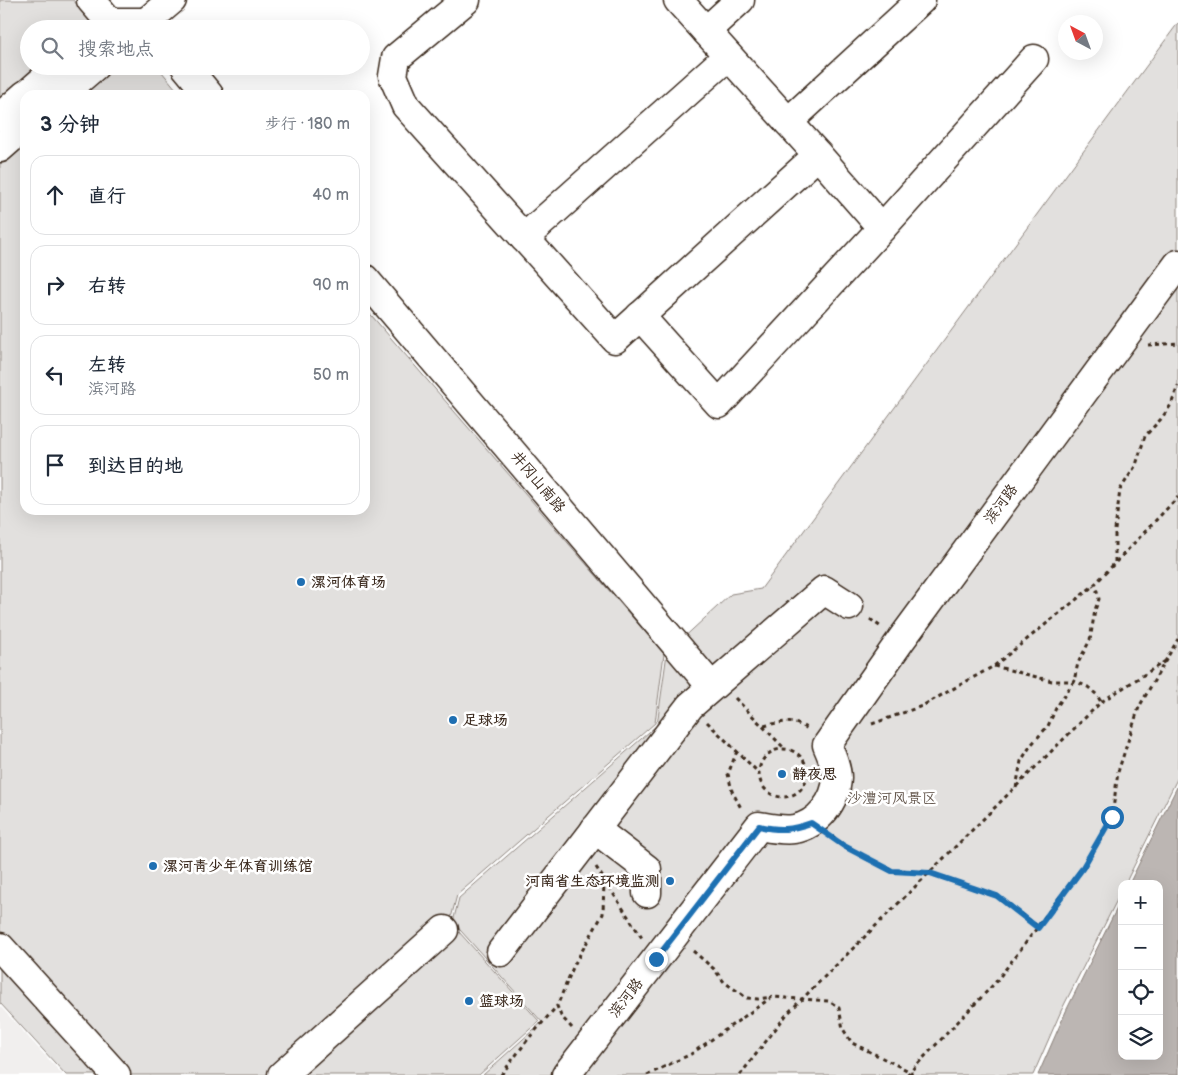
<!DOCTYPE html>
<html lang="zh">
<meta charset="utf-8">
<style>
body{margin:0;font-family:"Balsamiq Sans","LXGW WenKai TC",sans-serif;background:#f6f6f7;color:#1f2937}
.controls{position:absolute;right:15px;bottom:15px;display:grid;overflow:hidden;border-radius:10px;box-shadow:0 5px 20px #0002}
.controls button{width:45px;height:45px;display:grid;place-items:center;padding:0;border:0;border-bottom:1px solid #e0e1e3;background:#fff;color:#1f2937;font:25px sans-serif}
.compass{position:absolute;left:1058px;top:15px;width:45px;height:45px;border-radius:50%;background:#fff;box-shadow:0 5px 20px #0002;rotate:319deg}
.stop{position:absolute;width:15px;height:15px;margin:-11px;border:4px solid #1f6fb2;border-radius:50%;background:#fff}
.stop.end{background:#1f6fb2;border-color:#fff;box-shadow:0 1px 5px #0008}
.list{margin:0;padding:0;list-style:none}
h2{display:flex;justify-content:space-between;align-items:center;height:65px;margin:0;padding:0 20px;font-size:21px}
h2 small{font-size:16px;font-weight:400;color:#747a83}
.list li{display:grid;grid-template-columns:32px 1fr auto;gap:15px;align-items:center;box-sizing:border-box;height:80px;margin:0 10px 10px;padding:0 10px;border:1px solid #e0e1e3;border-radius:15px}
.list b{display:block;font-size:19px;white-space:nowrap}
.list p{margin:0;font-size:16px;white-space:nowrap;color:#747a83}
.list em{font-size:16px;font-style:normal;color:#747a83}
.icon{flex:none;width:28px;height:28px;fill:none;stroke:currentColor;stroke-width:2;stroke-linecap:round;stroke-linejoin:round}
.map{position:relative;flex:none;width:1178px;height:1075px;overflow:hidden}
.search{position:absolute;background:#fff;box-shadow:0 5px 20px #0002;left:20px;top:20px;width:350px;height:55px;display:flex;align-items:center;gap:12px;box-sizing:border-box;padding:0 18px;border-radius:28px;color:#747a83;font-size:19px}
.panel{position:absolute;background:#fff;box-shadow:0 5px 20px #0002;left:20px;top:90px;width:350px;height:425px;border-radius:15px}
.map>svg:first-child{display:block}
.built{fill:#f1efee}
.green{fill:#e2e0de;stroke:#8e857e}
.water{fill:#bcb6b3;stroke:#887e77}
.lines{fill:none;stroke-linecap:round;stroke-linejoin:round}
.minor-casing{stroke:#3b2a1e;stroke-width:31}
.path{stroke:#3b2a1e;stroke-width:3;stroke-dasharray:4 4;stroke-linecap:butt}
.minor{stroke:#fff;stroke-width:28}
.route{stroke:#1f6fb2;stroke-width:6}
.poi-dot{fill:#1f6fb2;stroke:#fff;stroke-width:2}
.labels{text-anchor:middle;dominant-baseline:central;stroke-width:5;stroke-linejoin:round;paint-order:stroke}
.street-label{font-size:15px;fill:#3b2a1e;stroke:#fff}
.poi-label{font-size:15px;font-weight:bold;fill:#3b2a1e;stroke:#fff;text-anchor:start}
.park-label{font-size:15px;fill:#65584e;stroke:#fff}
</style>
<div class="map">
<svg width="1178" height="1075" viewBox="0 0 1178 1075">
<rect width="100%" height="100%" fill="#fff"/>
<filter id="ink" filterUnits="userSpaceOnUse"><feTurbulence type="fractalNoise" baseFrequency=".02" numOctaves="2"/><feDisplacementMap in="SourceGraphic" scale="10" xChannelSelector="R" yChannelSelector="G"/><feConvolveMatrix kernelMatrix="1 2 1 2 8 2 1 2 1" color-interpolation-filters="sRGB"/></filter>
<g filter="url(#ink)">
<polygon class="built" points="0,1006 63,1075 0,1075"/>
<g class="green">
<polygon points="0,0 73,0 98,29 29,29 29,66 157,66 181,95 25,95 25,510 365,510 365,308 664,654 655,723 457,895 450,922 539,1021 479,1075 66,1075 0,1003"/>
<polygon points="1178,23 1178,777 1125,884 1122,884 1122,890 1061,1011 1033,1075 483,1075 542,1022 453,922 459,898 657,725 667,653 731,594 761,589"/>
</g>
<polygon class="water" points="1178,785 1178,1075 1038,1075 1067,1009 1122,898 1122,1056 1159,1056 1159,884 1129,884"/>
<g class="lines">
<defs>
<g id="minor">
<polyline points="91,0 110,22 147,22"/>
<polyline points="466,0 396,58 393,76 406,106 615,339 818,155 678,0"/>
<polyline points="138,29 172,0"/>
<polyline points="706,31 740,0"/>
<polyline points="185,66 209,95"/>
<polyline points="26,95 59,66"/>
<polyline points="61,95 95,66"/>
<polyline points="0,117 25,95"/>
<polyline points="788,122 921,0"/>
<polyline points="0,148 25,126"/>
<polyline points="882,228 1034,59"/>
<polyline points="524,238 728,56"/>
<polyline points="365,279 711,686"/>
<polyline points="640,316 719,404 882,228 818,155"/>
<polyline points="595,829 647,869 647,893"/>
<polyline points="0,947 116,1075"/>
<polyline points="501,952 690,706 824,590 849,606"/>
<polyline points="282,1075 444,930"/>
<path d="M 566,1075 L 759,826 C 770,828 784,831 794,829 C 818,825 836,801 837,778 C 837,767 831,755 827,745 L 901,640 L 1178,264"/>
</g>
</defs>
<use href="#minor" class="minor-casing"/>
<g class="path">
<polyline points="1148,345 1178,343"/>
<polyline points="1115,562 1115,530 1120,490 1136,465 1145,436 1161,419 1171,405 1178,386"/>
<polyline points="870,619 881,627"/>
<polyline points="994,666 1052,681 1074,681 1088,687 1097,695 1101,702"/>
<polyline points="735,698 785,749"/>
<polyline points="707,722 759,773"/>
<polyline points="872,724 922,706 994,666 1093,586 1178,497"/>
<path d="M 764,726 C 781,722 792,719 808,729"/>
<circle cx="783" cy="773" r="24"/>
<polyline points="737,751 728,774 732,791 742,810"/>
<polyline points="1016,788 1021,761 1031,745 1048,726 1056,708 1074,681 1078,663 1090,640 1095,610 1099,599 1097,591 1093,586"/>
<polyline points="832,837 844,846 892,871 930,873 997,896 1038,927"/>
<polyline points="596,867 642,938"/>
<polyline points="693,951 714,969 724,982 747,998 758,999 771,997"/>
<polyline points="572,1028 561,1016 557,1006 574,965 603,914 604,880"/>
<polyline points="501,1075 529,1038 557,1006"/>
<polyline points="647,1075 691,1054 772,997 829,1001 839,1008 843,1029 852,1043 911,1072 912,1075"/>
<polyline points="740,1075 787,1014 1101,702 1167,660"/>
<polyline points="907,1075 995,983 1082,869 1112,817 1118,772 1139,707 1178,639"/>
</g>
<use href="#minor" class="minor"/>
</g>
</g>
<g class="lines" filter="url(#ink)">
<path class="route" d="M 656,959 L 759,826 C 780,831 791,830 811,823 L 844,846 L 892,871 L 930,873 L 997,896 L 1038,928 L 1082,869 L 1112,817"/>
</g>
<g class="poi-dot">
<circle cx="301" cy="582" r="5"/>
<circle cx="453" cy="720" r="5"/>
<circle cx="782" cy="774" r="5"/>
<circle cx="153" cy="866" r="5"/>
<circle cx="670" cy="881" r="5"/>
<circle cx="469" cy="1001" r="5"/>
</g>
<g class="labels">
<g class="street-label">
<text transform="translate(538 482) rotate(50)">井冈山南路</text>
<text transform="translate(1001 504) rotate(-53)">滨河路</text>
<text transform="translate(626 998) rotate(-52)">滨河路</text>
</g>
<g class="poi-label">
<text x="311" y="582">漯河体育场</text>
<text x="463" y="720">足球场</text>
<text x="792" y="774">静夜思</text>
<text x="163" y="866">漯河青少年体育训练馆</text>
<text x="660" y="881" text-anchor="end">河南省生态环境监测</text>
<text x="479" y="1001">篮球场</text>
</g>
<g class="park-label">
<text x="892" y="798">沙澧河风景区</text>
</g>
</g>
</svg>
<div class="controls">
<button>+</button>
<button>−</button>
<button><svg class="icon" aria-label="locate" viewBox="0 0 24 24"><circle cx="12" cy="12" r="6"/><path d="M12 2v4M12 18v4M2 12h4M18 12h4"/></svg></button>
<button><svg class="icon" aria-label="layers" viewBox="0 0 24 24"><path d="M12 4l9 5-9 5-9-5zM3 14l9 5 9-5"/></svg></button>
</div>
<svg class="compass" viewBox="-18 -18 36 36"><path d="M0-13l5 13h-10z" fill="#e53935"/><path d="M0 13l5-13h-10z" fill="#747a83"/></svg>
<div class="stop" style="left:1112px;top:817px"></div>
<div class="stop end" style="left:656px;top:959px"></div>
<div class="search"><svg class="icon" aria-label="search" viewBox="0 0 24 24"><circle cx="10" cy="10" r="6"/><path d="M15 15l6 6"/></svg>搜索地点</div>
<section class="panel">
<h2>3 分钟<small>步行 · 180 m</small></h2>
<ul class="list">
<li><svg class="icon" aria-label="ahead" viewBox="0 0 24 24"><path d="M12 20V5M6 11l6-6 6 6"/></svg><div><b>直行</b></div><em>40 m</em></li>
<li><svg class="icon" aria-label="right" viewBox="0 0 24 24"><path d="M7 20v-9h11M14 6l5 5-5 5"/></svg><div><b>右转</b></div><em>90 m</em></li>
<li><svg class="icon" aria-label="left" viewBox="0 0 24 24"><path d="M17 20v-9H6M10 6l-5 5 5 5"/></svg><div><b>左转</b><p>滨河路</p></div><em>50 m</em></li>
<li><svg class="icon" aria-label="arrive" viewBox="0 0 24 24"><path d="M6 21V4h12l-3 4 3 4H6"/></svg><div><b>到达目的地</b></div></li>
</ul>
</section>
</div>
